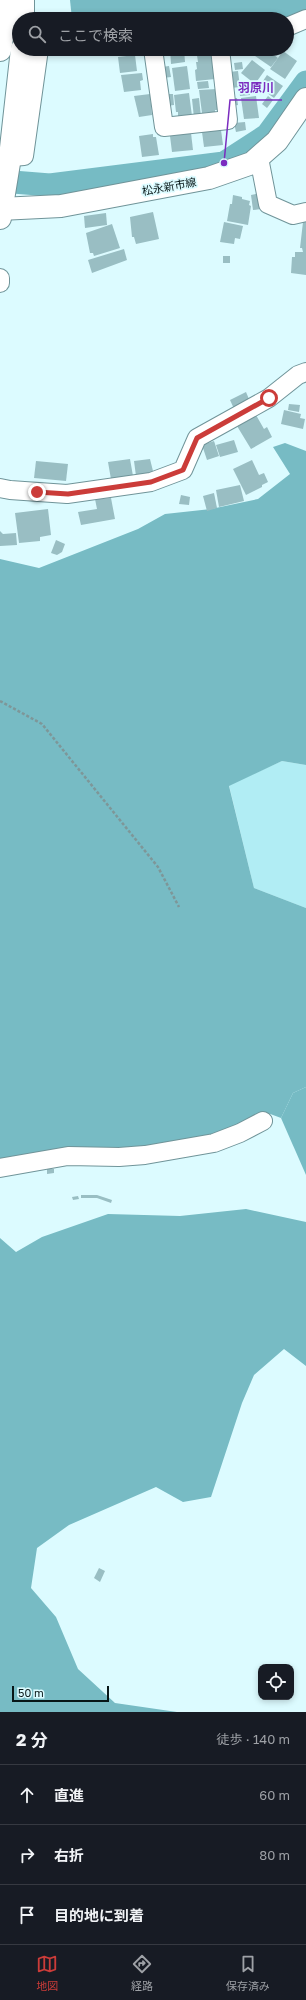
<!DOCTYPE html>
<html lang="ja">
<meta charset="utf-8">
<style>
body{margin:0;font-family:"Golos Text","Noto Sans JP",sans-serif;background:#20242c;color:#f1f3f6}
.controls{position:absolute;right:12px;bottom:12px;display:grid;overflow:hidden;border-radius:8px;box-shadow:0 2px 6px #0003}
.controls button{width:36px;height:36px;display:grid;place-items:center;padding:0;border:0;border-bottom:1px solid #363941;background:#171b24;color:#f1f3f6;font:20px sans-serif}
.scale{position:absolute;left:12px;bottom:10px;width:97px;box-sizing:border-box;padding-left:4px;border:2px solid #081718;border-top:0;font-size:11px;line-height:14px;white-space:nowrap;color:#081718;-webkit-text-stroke:3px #dcfbff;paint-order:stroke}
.stop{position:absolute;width:12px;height:12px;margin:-9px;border:3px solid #cb3c39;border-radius:50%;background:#fff}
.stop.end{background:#cb3c39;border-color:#fff;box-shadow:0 1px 4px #0008}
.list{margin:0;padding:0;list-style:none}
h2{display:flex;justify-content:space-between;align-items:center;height:52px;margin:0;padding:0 16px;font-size:17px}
h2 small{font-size:13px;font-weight:400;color:#9ea1a6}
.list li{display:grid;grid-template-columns:26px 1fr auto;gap:12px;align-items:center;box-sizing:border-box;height:60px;padding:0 16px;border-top:1px solid #363941}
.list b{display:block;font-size:15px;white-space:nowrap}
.list em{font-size:13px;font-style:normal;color:#9ea1a6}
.icon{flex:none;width:22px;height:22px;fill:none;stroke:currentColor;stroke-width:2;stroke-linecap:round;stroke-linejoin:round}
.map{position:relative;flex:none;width:306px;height:1712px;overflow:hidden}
.search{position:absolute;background:#171b24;box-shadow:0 2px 6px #0003;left:12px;right:12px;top:12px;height:44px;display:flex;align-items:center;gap:10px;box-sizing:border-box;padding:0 14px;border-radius:22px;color:#9ea1a6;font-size:15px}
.sheet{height:232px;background:#171b24}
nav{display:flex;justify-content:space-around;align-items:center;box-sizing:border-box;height:56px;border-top:1px solid #363941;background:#171b24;font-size:11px;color:#9ea1a6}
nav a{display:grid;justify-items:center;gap:2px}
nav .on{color:#cb3c39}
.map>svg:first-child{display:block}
.green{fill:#b1edf4}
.forest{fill:#77bbc4}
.water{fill:#76bbc4}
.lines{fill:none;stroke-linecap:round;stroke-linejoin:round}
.river{stroke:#76bbc4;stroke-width:23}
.building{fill:#99bec3}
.minor-casing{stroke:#709499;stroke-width:20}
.major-casing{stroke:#709499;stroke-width:24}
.highway-casing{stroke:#709499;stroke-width:24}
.path{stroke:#7e9698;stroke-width:2.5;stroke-dasharray:3 2;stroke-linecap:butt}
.minor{stroke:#fff;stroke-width:18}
.major{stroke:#fff;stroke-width:22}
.highway{stroke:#fff;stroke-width:22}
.route{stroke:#cb3c39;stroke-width:5}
.labels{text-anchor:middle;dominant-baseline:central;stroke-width:3.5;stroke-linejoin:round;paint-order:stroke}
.street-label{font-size:11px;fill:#081718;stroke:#dcfbff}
.leader{fill:none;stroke:#7b2cbf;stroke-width:1.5}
.callout-dot{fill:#7b2cbf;stroke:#dcfbff;stroke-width:1.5}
.callout-label{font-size:12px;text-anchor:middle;font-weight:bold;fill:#7b2cbf;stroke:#dcfbff;stroke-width:3.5;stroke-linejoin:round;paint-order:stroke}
</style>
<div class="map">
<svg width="306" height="1712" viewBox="0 0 306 1712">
<rect width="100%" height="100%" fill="#dcfbff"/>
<polygon class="green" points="282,761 306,765 306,908 254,888 229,785"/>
<g class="forest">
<polygon points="70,0 306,0 306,12 293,19 72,19"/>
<polygon points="285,443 306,451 306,765 282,761 229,786 254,888 306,908 306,1087 293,1093 281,1118 265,1112 228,1131 188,1143 0,1164 0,559 39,568 138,529 165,514 211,509 258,499 290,474 273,447"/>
<polygon points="246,1209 306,1222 306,1366 284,1349 254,1375 242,1403 211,1497 183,1502 156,1487 69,1525 37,1548 31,1588 56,1617 78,1669 115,1703 177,1712 0,1712 0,1238 16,1252 42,1237 108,1214 180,1216"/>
</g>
<polygon class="water" points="306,1087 306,1175 281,1118 293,1093"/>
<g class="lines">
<polyline class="river" points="0,181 50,185 224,163 267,135 306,82"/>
</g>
<g class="building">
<polygon points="116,49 145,49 145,51 117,54"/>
<polygon points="170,49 184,49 185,62 171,64"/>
<polygon points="196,49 210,49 215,79 196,81 195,70 197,69 196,62 198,62"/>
<polygon points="250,49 266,49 278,58 271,67 248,51"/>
<polygon points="283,51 297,61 285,79 270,69"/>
<polygon points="135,55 137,71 120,73 118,57"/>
<polygon points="252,60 265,70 255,84 241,73"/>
<polygon points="242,62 243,69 235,70 234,63"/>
<polygon points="169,66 171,77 163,78 162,67"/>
<polygon points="187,66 190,89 175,91 172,68"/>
<polygon points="238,71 240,87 231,88 229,72"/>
<polygon points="142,73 143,80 140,81 141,90 124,92 121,75"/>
<polygon points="267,75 283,86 274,98 259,87"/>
<polygon points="208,81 209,88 198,89 197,82"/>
<polygon points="248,87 250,95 240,96 239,88"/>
<polygon points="217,89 219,110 215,110 215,112 202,113 199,90"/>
<polygon points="189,93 192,116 178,117 178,112 176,112 174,95"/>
<polygon points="150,94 152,115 139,117 134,96"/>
<polygon points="165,94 173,94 174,105 166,106"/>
<polygon points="256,96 259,118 244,119 241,98"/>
<polygon points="268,96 273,100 267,108 262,104"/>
<polygon points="199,98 201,117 194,118 192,99"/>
<polygon points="232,98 237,98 238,105 233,106"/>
<polygon points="245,122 246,130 236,132 234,123"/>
<polygon points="221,130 223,145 204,147 202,132"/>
<polygon points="191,133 193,150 172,152 170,136"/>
<polygon points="153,134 153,137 156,137 159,155 142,157 139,136"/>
<polygon points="260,193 261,209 253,210 251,195"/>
<polygon points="233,195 242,197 242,199 250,201 249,205 251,206 248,225 227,221 230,204 232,204"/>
<polygon points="153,212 159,239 136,244 134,237 132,237 130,217"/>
<polygon points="106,213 107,225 85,228 84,216"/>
<polygon points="224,222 243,226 240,239 235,238 234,244 220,242"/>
<polygon points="303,222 306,222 306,275 291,273 292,257 295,257 295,252 303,252 302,248 300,248"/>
<polygon points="112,224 120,248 94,256 93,253 90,253 86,233"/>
<polygon points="124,249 127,260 92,273 88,260"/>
<rect x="223" y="256" width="7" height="7"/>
<polygon points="246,392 251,404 235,411 230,400"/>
<polygon points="289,404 300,405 299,412 288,410"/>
<polygon points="284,410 301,414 300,418 305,419 303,429 281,424"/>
<polygon points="256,415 264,429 267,427 272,437 251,449 237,426"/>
<polygon points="234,440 238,452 220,457 216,445"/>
<polygon points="214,441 219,456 207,460 202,445"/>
<polygon points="130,459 133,476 136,476 134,461 150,459 153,471 159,471 112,485 108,462"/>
<polygon points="252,460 259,475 264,473 268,482 262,485 262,487 246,495 233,469"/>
<polygon points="36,461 68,464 66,481 34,478"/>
<polygon points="240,485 244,501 219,507 216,490"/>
<polygon points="214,493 217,508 207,511 203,496"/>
<polygon points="181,495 190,497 189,505 179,504"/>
<polygon points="111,498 115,519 81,525 78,512 97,509 95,499"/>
<polygon points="48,509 51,535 40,537 40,541 19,543 15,513"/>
<polygon points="0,531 3,534 16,533 17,545 0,546"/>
<polygon points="56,540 65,544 62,552 57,555 51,553"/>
<polygon points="47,1169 54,1169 54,1173 47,1174"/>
<polygon points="81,1195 97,1195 112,1200 111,1203 97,1198 81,1198"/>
<polygon points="78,1196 79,1199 73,1200 72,1197"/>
<polygon points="99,1568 105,1571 100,1582 94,1578"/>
</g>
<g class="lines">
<defs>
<g id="minor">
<polyline points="287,27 306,19"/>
<polyline points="153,49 164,127 228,120 220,49"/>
<polyline points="0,158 24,156 39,49"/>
<polyline points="259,158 268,204 293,215 306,212"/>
<polyline points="0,278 0,283"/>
<polyline points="0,488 10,490 67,494 151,482 183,470 197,438 269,398 298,375 306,372"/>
<polyline points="0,1168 68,1156 119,1157 145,1155 214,1143 240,1133 263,1121"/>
</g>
<polyline id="major" points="0,209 61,206 209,178 252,163 277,141 306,99"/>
<g id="highway">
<polyline points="23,19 23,0"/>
<polyline points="0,50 8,0"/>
<polyline points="0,218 10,157 22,49"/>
</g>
</defs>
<use href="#minor" class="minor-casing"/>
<use href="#major" class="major-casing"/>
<use href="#highway" class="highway-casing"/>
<polyline class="path" points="0,701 42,724 158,867 179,907"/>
<use href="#minor" class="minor"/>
<use href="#major" class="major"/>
<use href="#highway" class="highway"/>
</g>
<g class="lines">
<polyline class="route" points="37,492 68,494 151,482 183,470 197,438 269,398"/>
</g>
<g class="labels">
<g class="street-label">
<text transform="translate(169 186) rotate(-10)">松永新市線</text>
</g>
</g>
<path class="leader" d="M224 163L230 100H282"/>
<circle class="callout-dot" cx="224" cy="163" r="4"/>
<g class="callout-label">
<text x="256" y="92">羽原川</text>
</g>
</svg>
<div class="controls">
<button><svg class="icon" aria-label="locate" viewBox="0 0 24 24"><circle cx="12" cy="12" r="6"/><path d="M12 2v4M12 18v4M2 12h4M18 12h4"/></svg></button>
</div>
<div class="scale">50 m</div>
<div class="stop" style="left:269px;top:398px"></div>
<div class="stop end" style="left:37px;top:492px"></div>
<div class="search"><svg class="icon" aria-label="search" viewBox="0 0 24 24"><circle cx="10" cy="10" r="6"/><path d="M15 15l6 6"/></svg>ここで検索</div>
</div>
<section class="sheet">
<h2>2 分<small>徒歩 · 140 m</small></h2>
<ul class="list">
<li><svg class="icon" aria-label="ahead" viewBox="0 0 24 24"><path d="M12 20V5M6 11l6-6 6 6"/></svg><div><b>直進</b></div><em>60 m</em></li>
<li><svg class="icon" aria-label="right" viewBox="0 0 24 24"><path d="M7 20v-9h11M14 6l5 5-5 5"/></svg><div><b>右折</b></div><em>80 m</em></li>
<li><svg class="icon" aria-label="arrive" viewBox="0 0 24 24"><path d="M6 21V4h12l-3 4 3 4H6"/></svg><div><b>目的地に到着</b></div></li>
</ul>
</section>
<nav>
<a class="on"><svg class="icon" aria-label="map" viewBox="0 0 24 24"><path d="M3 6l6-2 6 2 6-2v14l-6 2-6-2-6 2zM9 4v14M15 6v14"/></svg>地図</a>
<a><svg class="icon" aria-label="directions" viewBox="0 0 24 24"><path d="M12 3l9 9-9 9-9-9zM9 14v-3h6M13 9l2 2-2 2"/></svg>経路</a>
<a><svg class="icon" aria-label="saved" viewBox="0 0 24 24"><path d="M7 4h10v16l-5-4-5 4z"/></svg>保存済み</a>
</nav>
